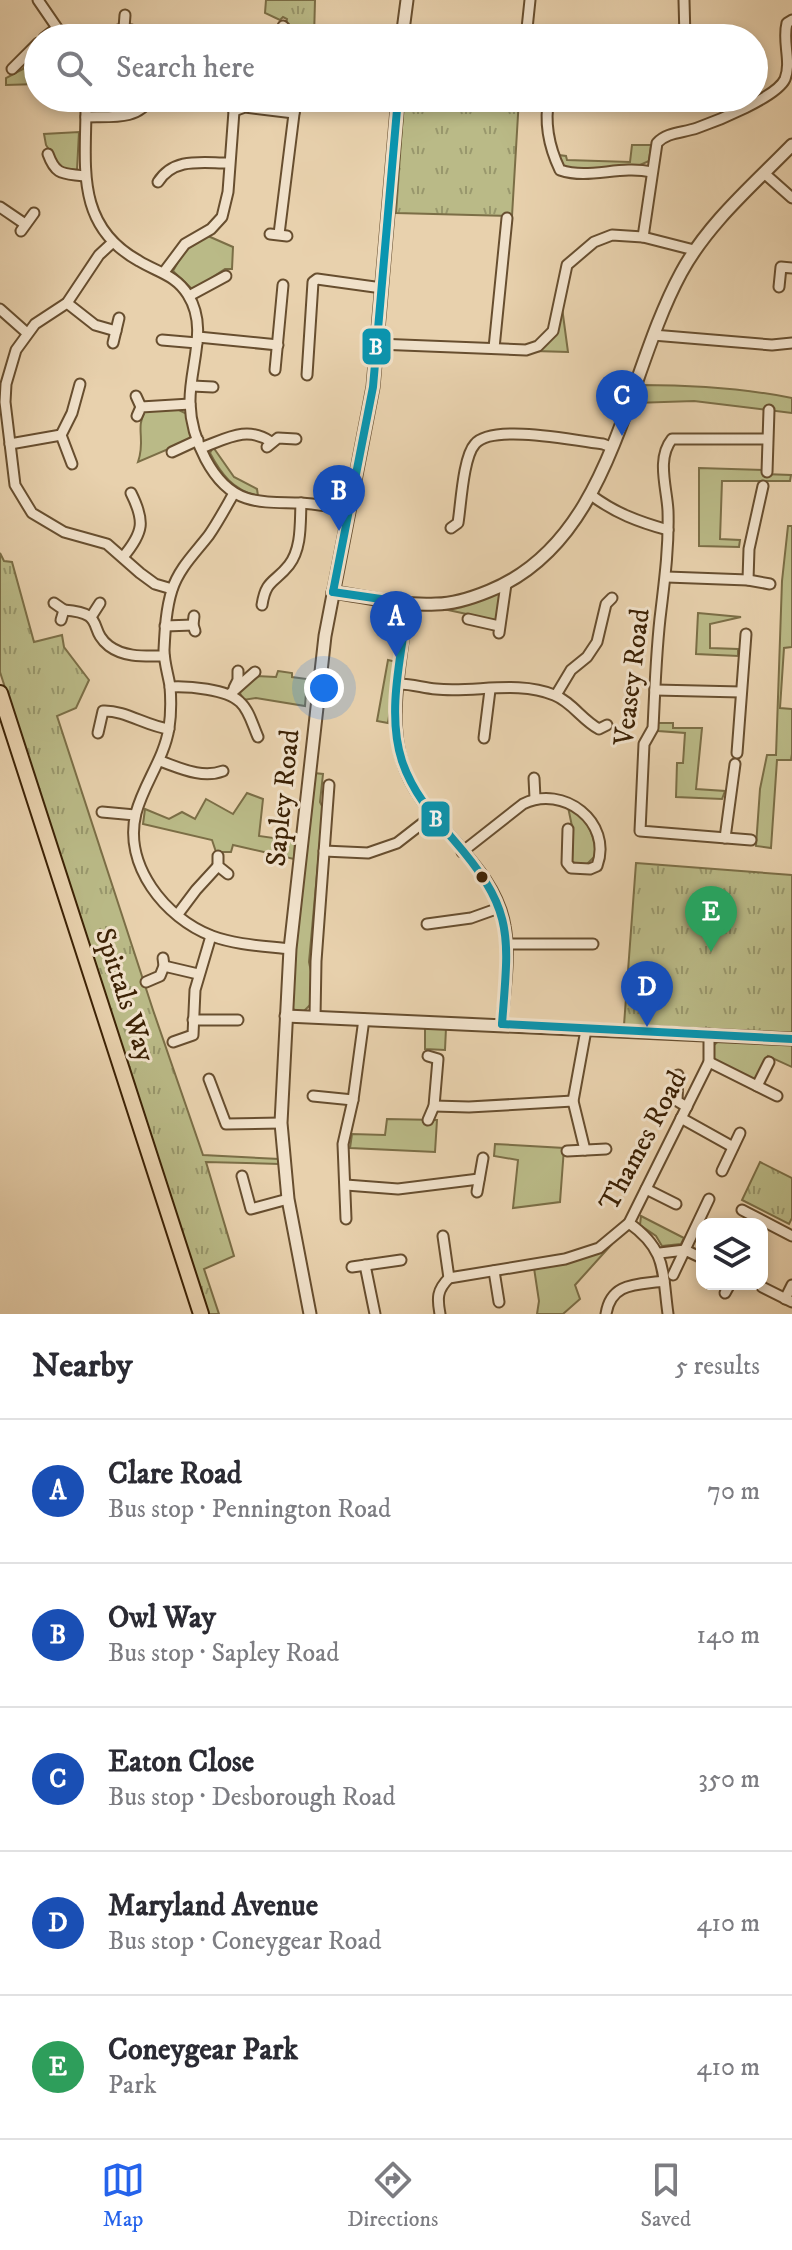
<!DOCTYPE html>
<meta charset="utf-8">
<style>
body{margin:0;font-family:"IM FELL DW Pica",serif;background:#f7f7f7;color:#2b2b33}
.controls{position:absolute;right:24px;bottom:24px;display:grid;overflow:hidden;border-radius:16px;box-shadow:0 4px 12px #0003}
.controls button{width:72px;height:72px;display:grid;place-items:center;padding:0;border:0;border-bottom:2px solid #e1e1e2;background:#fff;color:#2b2b33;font:40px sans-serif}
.you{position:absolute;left:324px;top:688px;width:28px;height:28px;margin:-20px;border:6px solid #fff;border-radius:50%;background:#1a73e8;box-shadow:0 0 0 12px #1a73e833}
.badge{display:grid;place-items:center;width:52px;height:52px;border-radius:50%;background:#2563eb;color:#fff;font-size:26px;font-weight:700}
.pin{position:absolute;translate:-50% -66px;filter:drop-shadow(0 2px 4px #0008)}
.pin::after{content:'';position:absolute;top:42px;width:28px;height:24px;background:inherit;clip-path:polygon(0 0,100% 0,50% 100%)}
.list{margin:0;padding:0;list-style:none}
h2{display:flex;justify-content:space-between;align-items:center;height:104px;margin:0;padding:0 32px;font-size:34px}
h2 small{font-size:26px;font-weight:400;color:#7c7c81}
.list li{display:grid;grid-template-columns:52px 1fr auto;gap:24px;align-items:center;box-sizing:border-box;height:144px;padding:0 32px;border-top:2px solid #e1e1e2}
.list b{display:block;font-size:30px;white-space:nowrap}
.list p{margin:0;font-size:26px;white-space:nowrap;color:#7c7c81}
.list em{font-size:26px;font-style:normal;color:#7c7c81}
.icon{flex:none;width:44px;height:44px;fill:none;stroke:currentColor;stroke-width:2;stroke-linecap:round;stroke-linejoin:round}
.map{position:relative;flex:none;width:792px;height:1314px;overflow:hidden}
.search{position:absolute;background:#fff;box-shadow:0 4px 12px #0003;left:24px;right:24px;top:24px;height:88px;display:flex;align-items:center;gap:20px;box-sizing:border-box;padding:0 28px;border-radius:44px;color:#7c7c81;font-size:30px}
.sheet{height:824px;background:#fff}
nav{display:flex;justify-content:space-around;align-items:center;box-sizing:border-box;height:112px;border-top:2px solid #e1e1e2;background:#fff;font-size:22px;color:#7c7c81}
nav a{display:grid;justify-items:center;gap:4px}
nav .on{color:#2563eb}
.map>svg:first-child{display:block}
.grass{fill:#baba87;stroke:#7b6e46;stroke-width:2}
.park{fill:url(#park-tufts);stroke:#7b6e46;stroke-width:2}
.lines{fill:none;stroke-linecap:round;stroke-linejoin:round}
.minor-casing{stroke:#674e2f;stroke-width:13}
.tertiary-casing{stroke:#674e2f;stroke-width:15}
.trunk-casing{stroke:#3c2205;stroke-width:18}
.minor{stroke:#f0e1ca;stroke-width:9}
.tertiary{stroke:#f0e1ca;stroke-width:11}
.trunk{stroke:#e8d1ad;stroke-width:14}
.bus-1-casing{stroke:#f0e1ca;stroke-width:14}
.bus-1{stroke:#0995b0;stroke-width:8}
.bus-dot{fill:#3c2205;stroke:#f0e1ca;stroke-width:3}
.labels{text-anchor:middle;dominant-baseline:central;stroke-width:6;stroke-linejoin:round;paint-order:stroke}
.street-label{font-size:28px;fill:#3c2205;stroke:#f0e1ca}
.line-badge{stroke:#f0e1ca;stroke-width:3}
.badge-label{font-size:22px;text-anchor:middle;font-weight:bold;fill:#fff}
</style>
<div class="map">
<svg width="792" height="1314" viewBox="0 0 792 1314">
<defs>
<pattern id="park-tufts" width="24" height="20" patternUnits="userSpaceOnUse" patternTransform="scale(2)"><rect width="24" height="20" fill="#baba87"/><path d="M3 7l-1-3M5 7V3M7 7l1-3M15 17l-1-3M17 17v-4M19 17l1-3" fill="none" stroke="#98976c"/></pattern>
</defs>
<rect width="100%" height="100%" fill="#e8d1ad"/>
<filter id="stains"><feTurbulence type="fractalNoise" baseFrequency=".0025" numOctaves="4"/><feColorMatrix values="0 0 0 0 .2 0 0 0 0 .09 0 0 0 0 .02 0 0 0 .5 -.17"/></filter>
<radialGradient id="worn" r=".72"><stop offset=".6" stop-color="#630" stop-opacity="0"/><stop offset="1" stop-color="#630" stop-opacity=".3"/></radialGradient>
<g class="grass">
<polygon points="38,49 38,84 6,85 6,78 23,69"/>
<polygon points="79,132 77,170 61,169 46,145 44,134"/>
<path d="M 632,145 L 651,145 L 649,161 L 640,165 L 573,170 C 565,168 559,164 558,155 L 566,156 L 567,160 L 630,162 Z"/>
<polygon points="208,236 233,247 232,269 225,269 193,290 173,271 184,251"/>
<path d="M 561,300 L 568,352 L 536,351 C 556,337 560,325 561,300 Z"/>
<path d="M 641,385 C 692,385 742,388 792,398 L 792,413 L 694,401 L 635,403 Z"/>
<path d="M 145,410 L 179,410 L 187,414 L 192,439 L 138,462 C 146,439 135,430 145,410 Z"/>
<path d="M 213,447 L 234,477 L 257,489 L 258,496 C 233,490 221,474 210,453 Z"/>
<polygon points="699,468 764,470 764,474 791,475 790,481 722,481 720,539 740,540 739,547 699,546"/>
<polygon points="788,526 792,526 792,647 784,648 780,708 792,709 792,754 791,760 777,760 771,848 756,846 760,789 767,755 776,755 782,581"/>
<polygon points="502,591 499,621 448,610"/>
<polygon points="698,613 741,617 710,624 710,648 738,649 738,656 696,654"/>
<polygon points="388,660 397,662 388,723 377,721"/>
<polygon points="278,671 292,673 292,677 307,679 305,706 256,698 243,700 239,691 256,676 276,677"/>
<polygon points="658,723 673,723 673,728 702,728 696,789 725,791 722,799 676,797 677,763 683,763 685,733 658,731"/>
<polygon points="314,773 323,774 320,802 323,808 309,962 313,981 312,1003 304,1011 295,1011 290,1005 294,949"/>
<polygon points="247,793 263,799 259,836 295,841 294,859 233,845 231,852 216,852 212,840 143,824 145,809 169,819 182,812 195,819 206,799 233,814"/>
<path d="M 568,807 C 587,817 593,832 597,854 L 585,866 L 572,862 L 573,831 Z"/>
<polygon points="425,1028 446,1028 445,1050 425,1049"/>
<polygon points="720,1040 792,1043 792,1067 768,1056 756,1079 752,1080 713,1062 714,1045"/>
<polygon points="387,1119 437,1120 435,1152 350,1148 352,1134 385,1135"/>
<polygon points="495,1144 564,1148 560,1202 513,1208 518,1160 494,1156"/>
<polygon points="641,1216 684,1238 681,1244 662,1246 656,1236 640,1225"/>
<path d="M 612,1244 L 575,1285 L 580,1299 L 563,1314 L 537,1314 L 539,1301 L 534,1268 C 563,1264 587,1261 612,1244 Z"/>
</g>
<g class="park">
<polygon points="266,0 315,0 314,38 297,38 286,24 287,19 283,17 280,20 265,13"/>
<polygon points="404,98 519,98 512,216 396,213"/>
<polygon points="0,553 4,561 12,562 34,642 62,635 64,647 89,680 76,708 57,716 153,1010 203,1155 279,1159 279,1164 206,1162 234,1256 204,1269 219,1314 209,1314 195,1277 0,672"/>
<polygon points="636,863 792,875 792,1033 624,1025"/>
<polygon points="760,1162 792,1178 792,1218 789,1224 742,1200"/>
</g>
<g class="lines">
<defs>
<g id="minor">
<polyline points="38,0 64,38"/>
<polyline points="684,0 685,38"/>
<polyline points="283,26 294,38"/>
<polyline points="124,28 125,15"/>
<path d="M 111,32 C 123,28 135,27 143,38"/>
<polyline points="402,35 421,38"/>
<polyline points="44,38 57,28"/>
<polyline points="526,38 530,0"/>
<polyline points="12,69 38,43"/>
<path d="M 86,98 C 87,161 72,224 139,261 C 157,272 176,275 188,295 C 209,328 189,367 190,403 C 191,437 212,487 246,498 C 264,504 283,502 301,503 C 317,504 333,507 349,511"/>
<path d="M 549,98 C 544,123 549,147 560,170 C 590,180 618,165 652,172"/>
<polyline points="234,111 245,107 294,113"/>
<path d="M 86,117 C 109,116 139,121 150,98"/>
<path d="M 48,154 C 56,176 63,173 84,176"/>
<polyline points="764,173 792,198"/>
<path d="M 158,182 C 174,157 202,163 228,163"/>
<polyline points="0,207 25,224"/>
<polyline points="21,231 34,213"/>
<polyline points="270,234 287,236"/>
<polyline points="279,234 296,98"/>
<path d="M 643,237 L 657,143 C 667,132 683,133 697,128 C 717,121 777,97 785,79 C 792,61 782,42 787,23 L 792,20"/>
<polyline points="113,242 99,255 67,303 35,324 16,350 6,384 5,402 15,485 32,513 64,532 107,544 140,573 155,584 172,589"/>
<polyline points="164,272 185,244 211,229 222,217 228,192 234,111 227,98"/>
<polyline points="779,287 781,267 792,268"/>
<polyline points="189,296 226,276"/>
<polyline points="67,303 95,325 116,331"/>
<polyline points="0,309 27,333"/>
<polyline points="653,335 772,345 792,343"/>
<polyline points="198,337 278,345"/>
<polyline points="162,340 197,343"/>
<polyline points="113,343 119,318"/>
<polyline points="377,344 526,350 538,346 553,331 567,265 594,242 612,235 643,237 694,250"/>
<polyline points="494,348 507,218"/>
<polyline points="275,370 283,285"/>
<polyline points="307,375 313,282 317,279 382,288"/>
<polyline points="192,386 213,387"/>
<polyline points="136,396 141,407"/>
<polyline points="137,416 141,407 190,404"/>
<polyline points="10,444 61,435"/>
<polyline points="267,447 278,438 296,439"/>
<path d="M 201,448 C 226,439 247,425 271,442"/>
<polyline points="172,452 198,440"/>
<polyline points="72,464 61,435 72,413 80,384"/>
<polyline points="767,472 769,410"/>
<path d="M 234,493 C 226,507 218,522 209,535 C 196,552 179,568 172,590 C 166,609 165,630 164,650 C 164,662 168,674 170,686 C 171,699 171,715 169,728 C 164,759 144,783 136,813 C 123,865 165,918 212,936 C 236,945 264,946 290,949"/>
<path d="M 591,495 C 615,513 639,522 668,530"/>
<path d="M 451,528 L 458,523 C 461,505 463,457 475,444 C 492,423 578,441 603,444 L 611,447"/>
<path d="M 123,557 C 144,532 145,521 131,493"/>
<polyline points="667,577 748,580 770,584"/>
<polyline points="748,580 749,549 763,486"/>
<polyline points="54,603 64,610 61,620"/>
<path d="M 408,603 C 403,651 388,716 402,761 C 420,823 495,862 505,926 C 511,957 504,993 502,1024"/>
<path d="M 262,605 C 266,579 275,583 289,565 C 302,548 300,523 301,503"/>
<path d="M 64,610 C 107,613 87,629 109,646 C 125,658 146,656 164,656"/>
<polyline points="194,616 193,625 195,631"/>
<polyline points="91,617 100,603"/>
<polyline points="468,619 499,626"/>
<polyline points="165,626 193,625"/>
<polyline points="499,633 506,584"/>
<path d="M 399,684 C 413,684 423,688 436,689 C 474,693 518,680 554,695 C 572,702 582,720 599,729 L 607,725"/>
<path d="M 170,687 C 188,686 227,689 240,702 C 249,710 253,726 258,737"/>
<polyline points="234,688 238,680 238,671"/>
<polyline points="655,690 741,692"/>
<polyline points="230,694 255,672"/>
<polyline points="556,695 571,670 587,657 597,642 606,604 612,598"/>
<path d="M 98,733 L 103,711 C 125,710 146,726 169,729"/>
<polyline points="484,738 490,690"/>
<polyline points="737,753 746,634"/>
<path d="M 160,761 C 180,768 202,779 223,771"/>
<polyline points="534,778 535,798"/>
<polyline points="102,812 135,815"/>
<polyline points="725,838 735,764"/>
<path d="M 751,840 L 640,831 L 644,744 L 653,728 C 655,689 656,649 661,610 C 665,577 669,545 668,511 C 667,488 656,459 672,439 L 767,439"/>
<polyline points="324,851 368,853 397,843 433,815"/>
<path d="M 462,852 L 523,804 C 563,784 613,822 597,866 L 590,869 L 571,868 L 567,863 L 568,829"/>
<polyline points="218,856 218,866 228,874"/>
<polyline points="178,914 196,890 218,866"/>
<polyline points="427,924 471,918 499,908"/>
<polyline points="507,944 593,944"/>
<polyline points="164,966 198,974"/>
<polyline points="146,982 160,976 164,966 163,958"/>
<polyline points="315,1017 316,961 329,785"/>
<polyline points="193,1020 238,1020"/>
<polyline points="173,1042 193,1035 195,990 211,936"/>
<polyline points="709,1062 777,1096"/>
<polyline points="678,1075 677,1101 687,1107"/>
<polyline points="209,1079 226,1124 281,1123"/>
<polyline points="757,1086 769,1062"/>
<polyline points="313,1096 353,1100"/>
<polyline points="434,1106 469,1107 573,1101"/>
<polyline points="681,1118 733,1147"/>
<polyline points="428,1120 434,1106 438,1059 428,1056"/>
<polyline points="585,1150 573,1101 586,1030"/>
<polyline points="567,1151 606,1149"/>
<polyline points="722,1171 740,1133"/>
<polyline points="242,1176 251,1209 288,1199"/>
<polyline points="346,1185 398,1189 479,1179"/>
<polyline points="646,1189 676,1204"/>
<polyline points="477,1192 483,1158"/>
<polyline points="742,1210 792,1236"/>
<polyline points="346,1219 343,1144 353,1100 364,1019"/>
<path d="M 629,1223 C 667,1250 662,1271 668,1314"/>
<polyline points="443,1236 449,1278"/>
<polyline points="660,1253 685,1250 702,1258"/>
<polyline points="365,1265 375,1314"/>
<polyline points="352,1267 401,1260"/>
<polyline points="494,1271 499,1302"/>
<polyline points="673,1275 709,1199"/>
<polyline points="762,1287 792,1302"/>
<polyline points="725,1293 730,1284"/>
<polyline points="785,1299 792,1285"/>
<path d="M 440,1314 C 437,1298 437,1290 449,1278 L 565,1259 L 599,1248 L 629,1223 L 709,1062 L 709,1034"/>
<path d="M 606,1314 C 611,1282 637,1285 664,1281"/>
</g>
<g id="tertiary">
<polyline points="402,38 407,0"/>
<path d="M 333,592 C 367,597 402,606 436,604 C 454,604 472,598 489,591 C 613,541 624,378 681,273 C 708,223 753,185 792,145"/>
<polyline points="286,1016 792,1039"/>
<polyline points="310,1314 288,1199 281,1123 290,949 325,636 373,387 398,98"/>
</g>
<polyline id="trunk" points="0,693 201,1314"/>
</defs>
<use href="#minor" class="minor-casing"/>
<use href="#tertiary" class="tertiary-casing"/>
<use href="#trunk" class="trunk-casing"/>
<use href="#minor" class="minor"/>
<use href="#tertiary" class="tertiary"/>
<use href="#trunk" class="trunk"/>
<defs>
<g id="bus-1">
<polyline points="333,592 373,387 398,98"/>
<polyline points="333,592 408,603"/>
<path d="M 408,603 C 402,653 386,712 402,761 C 412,791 432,815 452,838 C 515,910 509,933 502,1024"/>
<polyline points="502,1024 792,1039"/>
</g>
</defs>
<use href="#bus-1" class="bus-1-casing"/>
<use href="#bus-1" class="bus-1"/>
</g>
<circle class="bus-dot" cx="482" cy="877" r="7"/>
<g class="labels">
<g class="street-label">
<text transform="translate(632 677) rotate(-83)">Veasey Road</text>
<text transform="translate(283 798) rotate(-84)">Sapley Road</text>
<text transform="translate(125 995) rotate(72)">Spittals Way</text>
<text transform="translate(643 1141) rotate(-62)">Thames Road</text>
</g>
</g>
<g class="line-badge">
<rect x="361" y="327" width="31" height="39" rx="8" fill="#0995b0"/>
<rect x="420" y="800" width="31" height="38" rx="8" fill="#0995b0"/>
</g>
<g class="badge-label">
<text x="376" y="354">B</text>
<text x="436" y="826">B</text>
</g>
<rect width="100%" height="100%" filter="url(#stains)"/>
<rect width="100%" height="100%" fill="url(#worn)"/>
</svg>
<div class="controls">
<button><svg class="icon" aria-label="layers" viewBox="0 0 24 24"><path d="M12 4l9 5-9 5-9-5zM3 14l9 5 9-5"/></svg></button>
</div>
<div class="you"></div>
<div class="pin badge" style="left:396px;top:657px;background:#1a4fb4">A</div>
<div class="pin badge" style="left:339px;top:531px;background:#1a4fb4">B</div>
<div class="pin badge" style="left:622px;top:436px;background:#1a4fb4">C</div>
<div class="pin badge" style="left:647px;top:1027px;background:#1a4fb4">D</div>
<div class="pin badge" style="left:711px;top:952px;background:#2e9e5b">E</div>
<div class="search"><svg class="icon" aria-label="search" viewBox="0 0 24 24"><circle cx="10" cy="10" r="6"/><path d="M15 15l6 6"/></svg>Search here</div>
</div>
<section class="sheet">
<h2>Nearby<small>5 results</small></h2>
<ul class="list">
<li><span class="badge" style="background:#1a4fb4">A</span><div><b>Clare Road</b><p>Bus stop · Pennington Road</p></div><em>70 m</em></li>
<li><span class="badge" style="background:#1a4fb4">B</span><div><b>Owl Way</b><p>Bus stop · Sapley Road</p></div><em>140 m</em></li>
<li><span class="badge" style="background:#1a4fb4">C</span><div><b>Eaton Close</b><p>Bus stop · Desborough Road</p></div><em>350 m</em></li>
<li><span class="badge" style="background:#1a4fb4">D</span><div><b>Maryland Avenue</b><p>Bus stop · Coneygear Road</p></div><em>410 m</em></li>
<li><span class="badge" style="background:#2e9e5b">E</span><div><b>Coneygear Park</b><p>Park</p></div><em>410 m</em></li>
</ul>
</section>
<nav>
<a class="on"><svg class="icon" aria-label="map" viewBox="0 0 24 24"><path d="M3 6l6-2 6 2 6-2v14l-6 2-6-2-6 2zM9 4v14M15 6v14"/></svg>Map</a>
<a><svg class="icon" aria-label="directions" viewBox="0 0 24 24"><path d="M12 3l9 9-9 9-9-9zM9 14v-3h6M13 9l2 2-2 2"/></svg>Directions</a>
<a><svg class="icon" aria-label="saved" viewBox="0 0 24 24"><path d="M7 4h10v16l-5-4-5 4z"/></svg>Saved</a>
</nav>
